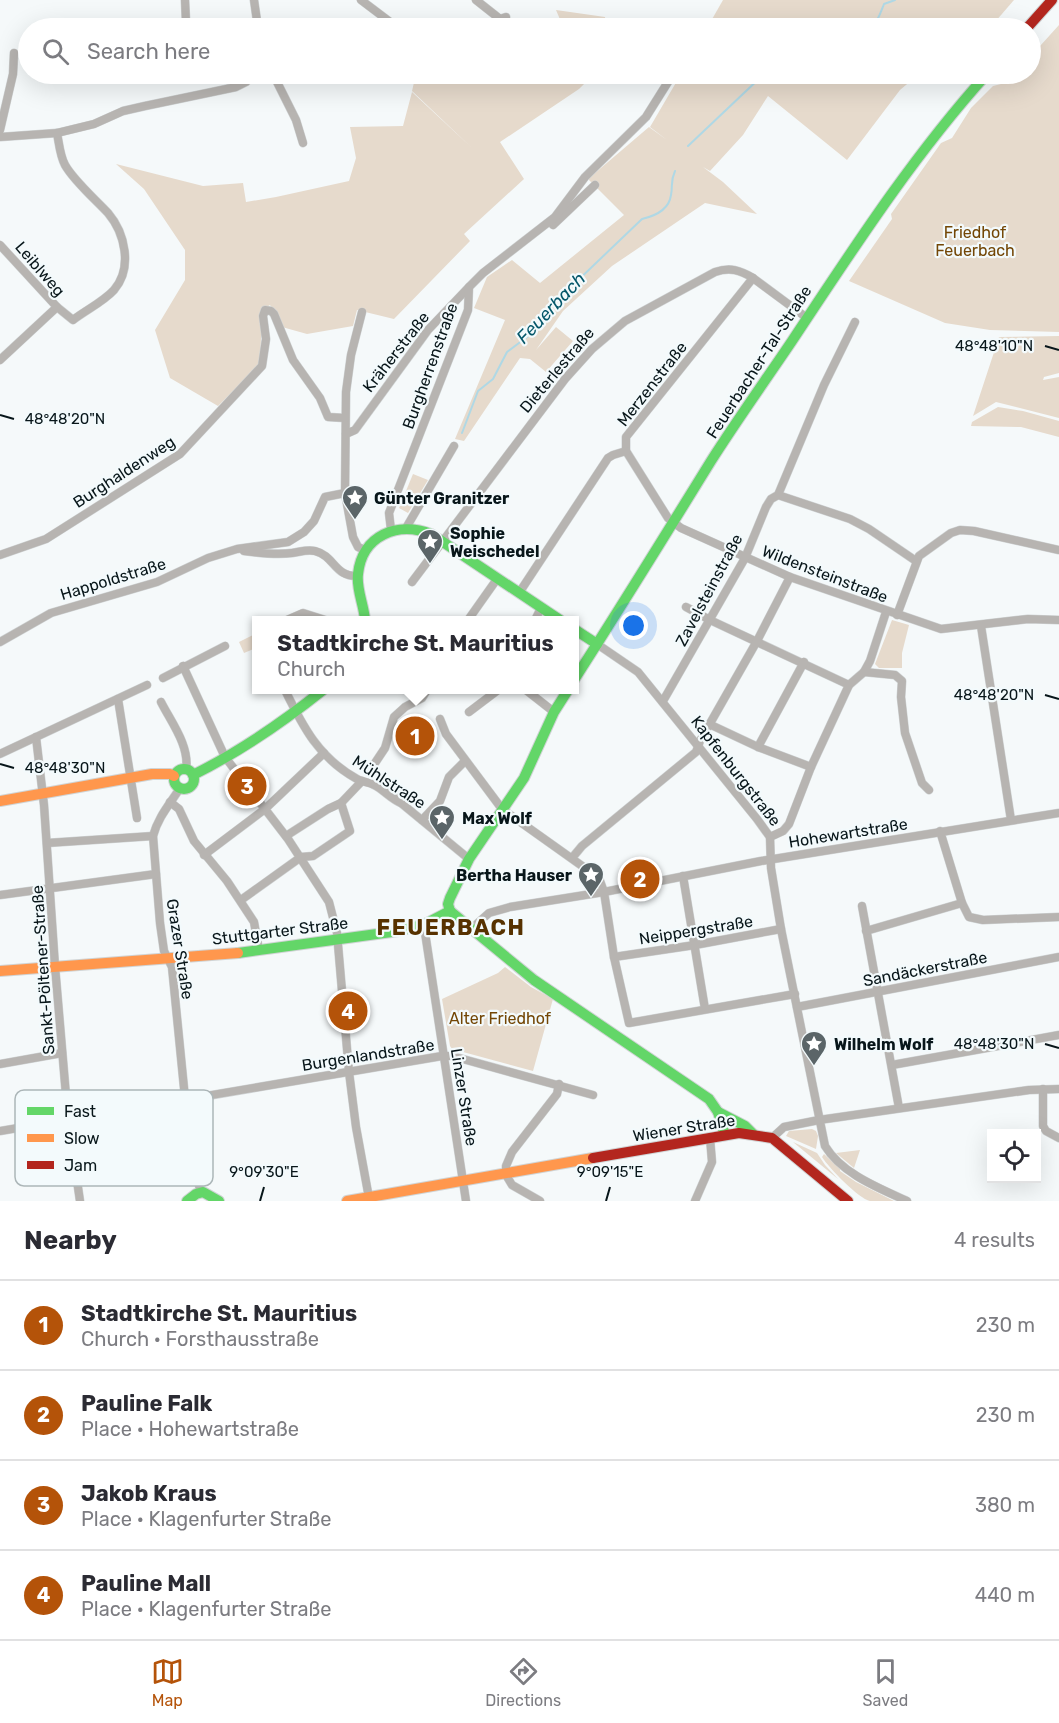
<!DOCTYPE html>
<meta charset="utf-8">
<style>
body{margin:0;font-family:Rubik,sans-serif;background:#f7f7f7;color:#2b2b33}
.controls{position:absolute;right:18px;bottom:18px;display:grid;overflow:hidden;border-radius:0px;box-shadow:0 6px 24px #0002}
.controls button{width:54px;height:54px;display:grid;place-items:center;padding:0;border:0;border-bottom:2px solid #e1e1e2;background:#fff;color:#2b2b33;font:30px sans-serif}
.you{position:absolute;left:634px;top:626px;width:21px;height:21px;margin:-15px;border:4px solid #fff;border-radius:50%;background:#1a73e8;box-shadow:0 0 0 9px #1a73e833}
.badge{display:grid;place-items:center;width:39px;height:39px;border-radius:50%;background:#b45309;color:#fff;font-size:20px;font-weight:700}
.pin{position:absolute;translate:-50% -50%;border:3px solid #fff;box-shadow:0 2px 6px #0006}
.popup{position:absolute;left:252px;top:616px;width:327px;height:78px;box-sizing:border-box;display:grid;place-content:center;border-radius:0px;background:#fff;filter:drop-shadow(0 2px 4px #0005);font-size:20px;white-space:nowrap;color:#7c7c81}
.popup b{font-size:22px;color:#2b2b33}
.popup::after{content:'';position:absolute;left:50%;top:100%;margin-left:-12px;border:12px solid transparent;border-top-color:#fff}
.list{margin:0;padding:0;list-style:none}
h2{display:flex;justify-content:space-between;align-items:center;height:78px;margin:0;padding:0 24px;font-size:26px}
h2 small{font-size:20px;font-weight:400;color:#7c7c81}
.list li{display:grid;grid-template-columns:39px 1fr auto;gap:18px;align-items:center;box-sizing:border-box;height:90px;padding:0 24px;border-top:2px solid #e1e1e2}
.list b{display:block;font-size:22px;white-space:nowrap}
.list p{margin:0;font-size:20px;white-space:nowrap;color:#7c7c81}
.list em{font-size:20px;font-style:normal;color:#7c7c81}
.icon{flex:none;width:33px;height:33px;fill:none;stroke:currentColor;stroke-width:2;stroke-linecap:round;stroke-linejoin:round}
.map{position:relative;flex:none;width:1059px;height:1201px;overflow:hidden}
.search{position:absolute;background:#fff;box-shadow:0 6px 24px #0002;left:18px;right:18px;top:18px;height:66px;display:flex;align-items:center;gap:15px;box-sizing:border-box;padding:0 21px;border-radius:33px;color:#7c7c81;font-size:22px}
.sheet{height:438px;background:#fff}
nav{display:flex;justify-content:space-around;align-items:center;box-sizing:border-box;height:84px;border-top:2px solid #e1e1e2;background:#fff;font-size:16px;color:#7c7c81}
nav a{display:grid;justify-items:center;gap:3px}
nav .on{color:#b45309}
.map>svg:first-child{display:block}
.green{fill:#e6dacc}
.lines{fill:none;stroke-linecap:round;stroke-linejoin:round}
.stream{stroke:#afd8e5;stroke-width:2}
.street-casing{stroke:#d0d4d5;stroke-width:9}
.fast-casing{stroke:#d0d4d5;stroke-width:12}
.slow-casing{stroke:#d0d4d5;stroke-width:12}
.jam-casing{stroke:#d0d4d5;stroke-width:12}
.street{stroke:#b7b4b1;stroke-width:8}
.fast{stroke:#63d668;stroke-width:10}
.slow{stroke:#ff974d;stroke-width:10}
.jam{stroke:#b3261e;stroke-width:10}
.ticks{fill:none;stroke:#08161a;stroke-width:2}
.labels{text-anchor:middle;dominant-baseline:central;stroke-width:4.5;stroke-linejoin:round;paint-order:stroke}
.park-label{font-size:16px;fill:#734605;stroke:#f3fafc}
.street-label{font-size:16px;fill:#08161a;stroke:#f3fafc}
.poi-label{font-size:16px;font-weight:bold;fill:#08161a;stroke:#f3fafc;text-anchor:start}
.water-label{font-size:18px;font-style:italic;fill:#05576a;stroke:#f3fafc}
.district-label{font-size:22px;font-weight:bold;letter-spacing:1.5px;fill:#573200;stroke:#f3fafc}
.key{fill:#f3fafc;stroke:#acb6b8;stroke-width:1.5}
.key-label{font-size:16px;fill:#08161a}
.ticks-label{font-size:15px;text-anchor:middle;fill:#08161a;stroke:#f3fafc;stroke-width:4.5;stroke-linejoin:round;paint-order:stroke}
</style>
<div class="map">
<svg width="1059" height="1201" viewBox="0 0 1059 1201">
<rect width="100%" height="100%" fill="#f5f9fa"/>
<g class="green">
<polygon points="723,0 1014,0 995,22 983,28 707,28"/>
<polygon points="556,10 605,17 606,28 560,28 562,24"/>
<polygon points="1059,25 1059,332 990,330 945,323 849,281 892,219 891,214 941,143 952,138 971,108 993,86 1005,83 1014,74 1030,74 1031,56"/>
<polygon points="416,74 594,74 579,89 500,142 524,179 464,234 470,241 394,319 357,310 353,326 307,334 282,327 270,305 262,310 260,365 218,406 170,378 155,330 185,280 185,250 144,189 116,164 203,186 243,183 246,202 276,197 349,181 356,158 350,127 403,126 412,92 472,148 412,91"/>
<polygon points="681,74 919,74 900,90 847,160 768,96 743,135 710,171 703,167 723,182 757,214 705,203 612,266 563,311 536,350 556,327 573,341 546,372 530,359 520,358 464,441 455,439 505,320 474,308 487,277 512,260 540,283 624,215 588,179 649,127 667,140 650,127"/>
<polygon points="1059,336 1059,373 1044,377 1043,380 1059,377 1059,418 996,402 973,416 999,337"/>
<polygon points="998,407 1023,411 1059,421 1059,437 1021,427 971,426 972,422"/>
<polygon points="413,474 428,480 408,513 399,508"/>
<polygon points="892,620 909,625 902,653 902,668 879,668 875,664"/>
<polygon points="253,635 256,648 244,653 239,642"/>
<polygon points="505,967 531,987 553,999 533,1071 452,1049 450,1046 442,999 498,973"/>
<polygon points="812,1129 816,1131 818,1136 816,1149 786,1136 789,1131"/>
<polygon points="793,1142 817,1153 825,1165 838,1179"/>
<polygon points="860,1150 854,1168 836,1153"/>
<path d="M 824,1154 L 840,1169 L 840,1171 L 856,1182 L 894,1201 C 887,1201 877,1201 870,1201 C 859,1199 828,1167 822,1157 Z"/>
</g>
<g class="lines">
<g class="stream">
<path d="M 866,28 C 877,26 880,14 884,4 L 895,0"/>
<polyline points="803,74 810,75 814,74"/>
<polyline points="688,146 764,74"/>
<path d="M 462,433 L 478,391 L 493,379 L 507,352 L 531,334 L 540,324 L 549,308 L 642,219 C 655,216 669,210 671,195 C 673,185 670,182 675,171"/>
</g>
<defs>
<g id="street">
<polyline points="185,0 186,22"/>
<polyline points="254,0 258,28"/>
<polyline points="361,0 398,28"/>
<polyline points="476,0 500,19 506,17"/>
<polyline points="273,74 296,120 303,143"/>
<polyline points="0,130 13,74 14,53"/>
<path d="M 57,133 C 59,143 60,156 65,165 C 74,181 95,199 108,213 C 125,233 133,268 114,290 C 103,302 86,310 73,320 L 57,307"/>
<polyline points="0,137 57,133 94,124 123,111 145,106 236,87 246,82 254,74"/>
<polyline points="553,225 595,185"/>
<polyline points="0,245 57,307 0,360"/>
<polyline points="753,278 626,437 626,451 668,518 681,528 790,577 941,629 1028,619 1059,620"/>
<polyline points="362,312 351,355 346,392 345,493 353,537 358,547 365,550"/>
<polyline points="346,434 355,430 428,330 469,287"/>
<polyline points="778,495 850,519 869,529 916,561"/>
<polyline points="406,528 454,446"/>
<polyline points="391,530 389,513 468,310 469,287 483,273 555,217 585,177 646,117 673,74"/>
<path d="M 244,551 C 259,553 277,555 292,553 C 300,552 307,549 315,551 C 335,556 334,577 358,576"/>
<polyline points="0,555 46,539 180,454 262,366 266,339 263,316 265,310 271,311 274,314 293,360 320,398 328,417 345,418"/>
<path d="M 412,582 L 565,379 L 592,349 L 625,321 L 715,272 C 730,267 740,270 753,278 L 807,318"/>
<polyline points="519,593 608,458 613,455 626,451"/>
<polyline points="686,607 710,620 849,685"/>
<polyline points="897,615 919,556 951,533 960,530 974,531 1059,550"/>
<polyline points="287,620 303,613 325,620"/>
<polyline points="468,620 497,579"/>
<polyline points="535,620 541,608"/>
<polyline points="981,626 1011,820"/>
<polyline points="0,642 51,613 157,582 208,558 237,549 288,542 304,532 314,521 325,497 345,493"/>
<path d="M 597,644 L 638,672 L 757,819 L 770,837 L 771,868 L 781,929 L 825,1146 C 842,1174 879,1188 907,1201"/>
<polyline points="183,666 225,757 288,839 329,902 337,933 349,1072 356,1127 369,1198"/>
<polyline points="864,672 895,675 902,681 901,697 905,733 922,783 929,790"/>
<polyline points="163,678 225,646"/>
<path d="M 285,690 C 303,727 319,758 357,779 C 362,782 369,782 374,785 C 384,790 391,799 401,803 L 469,859"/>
<polyline points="526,690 554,712"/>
<polyline points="118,699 137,818"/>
<polyline points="663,701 745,558 766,507 771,499 778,495 824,385 855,322"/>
<path d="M 161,702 C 171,722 190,746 186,770"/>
<polyline points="469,712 498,690"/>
<polyline points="440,719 446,734 502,809 599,878 604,892 614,957 629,1023 795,994"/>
<polyline points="709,724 758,747 811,767"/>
<polyline points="36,737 44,805 55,966 68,1119 80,1201"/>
<polyline points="758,747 804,662"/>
<polyline points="0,754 147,685"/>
<path d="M 180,788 C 170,804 158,817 153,836 L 160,923 L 164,951 L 172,967 L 185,1098 L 200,1191"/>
<polyline points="170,802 179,809 194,841 227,881 254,922 259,950"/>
<polyline points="401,803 399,797 371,769 385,748 394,717 405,707 422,698 427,690"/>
<polyline points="422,820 440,801 449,777 465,761"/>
<polyline points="940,831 962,903 969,917 983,920 1059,917"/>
<polyline points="286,836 328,809 341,803 362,781"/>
<polyline points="770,837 783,831 789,824 811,767 849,685 864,672 870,661 886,612"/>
<polyline points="47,843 153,836"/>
<polyline points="204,855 265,809 324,753"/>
<polyline points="301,857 313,856 350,831 341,803"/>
<polyline points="572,858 582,846 696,752 700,741 757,641 790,577"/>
<polyline points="683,876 705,1009"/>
<polyline points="0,895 156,874"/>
<polyline points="241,900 301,857"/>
<polyline points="862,906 899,1108"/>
<polyline points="424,926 466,1201"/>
<polyline points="470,930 489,913 510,907 604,892 761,861 1059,813"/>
<polyline points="866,931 962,903"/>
<polyline points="614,957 695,945 781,929"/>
<polyline points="797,1007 1059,957"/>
<polyline points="0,1064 62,1053"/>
<polyline points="892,1065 1059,1035"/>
<polyline points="1043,1089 1043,1126 1046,1131 1059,1138"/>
<polyline points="144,1105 152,1162 146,1169"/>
<polyline points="108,1113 117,1162"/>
<polyline points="0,1131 442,1056 452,1056 593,1095"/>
<polyline points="772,1138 784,1127 819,1120 1029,1090 1059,1089"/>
<polyline points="540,1201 512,1185 506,1175 506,1166 512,1152 557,1094 559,1084"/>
<polyline points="695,1201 712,1162 710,1138"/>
</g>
<g id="fast">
<path d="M 365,620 C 364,605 356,589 358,574 C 362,535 398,521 431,534 L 560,620"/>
<polyline points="574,629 597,644"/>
<path d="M 574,680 C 621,607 666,534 711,461 C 737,420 765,381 792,341 C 853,249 913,156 987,74"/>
<circle cx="184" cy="779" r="10"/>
<path d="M 193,775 C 239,752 283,722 323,690"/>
<polyline points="450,911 534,980 709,1099 718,1112 725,1135"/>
<polyline points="450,911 448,904 450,898 469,859 524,778 554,712 568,690"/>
<polyline points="238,953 399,931 425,924 450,911"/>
<polyline points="718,1112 745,1126 753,1134"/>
<polyline points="187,1201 196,1194 203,1192 219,1201"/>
</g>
<g id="slow">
<polyline points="0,801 152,774 170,774 174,776"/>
<polyline points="0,971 238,953"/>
<polyline points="347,1201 593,1158"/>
</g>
<g id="jam">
<polyline points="1027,28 1052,0"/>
<polyline points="593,1158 739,1133 772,1138 848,1201"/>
</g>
</defs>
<use href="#street" class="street-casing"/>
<use href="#fast" class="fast-casing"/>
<use href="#slow" class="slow-casing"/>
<use href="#jam" class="jam-casing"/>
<use href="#street" class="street"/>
<use href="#fast" class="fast"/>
<use href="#slow" class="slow"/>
<use href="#jam" class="jam"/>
</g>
<path class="ticks" d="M 1045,346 L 1059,350M 0,415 L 14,419M 1045,695 L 1059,699M 0,764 L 14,768M 1045,1044 L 1059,1048M 260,1201 L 264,1187M 606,1201 L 610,1187"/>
<defs>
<symbol id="sight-pin" viewBox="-11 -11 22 30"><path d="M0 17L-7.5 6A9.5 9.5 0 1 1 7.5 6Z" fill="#5b6568" stroke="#f3fafc"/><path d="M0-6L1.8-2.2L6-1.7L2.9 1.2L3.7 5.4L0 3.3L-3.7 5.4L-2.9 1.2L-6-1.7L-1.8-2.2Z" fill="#fff"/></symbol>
</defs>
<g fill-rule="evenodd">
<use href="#sight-pin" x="340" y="483" width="30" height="40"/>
<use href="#sight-pin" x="415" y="527" width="30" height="40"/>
<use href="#sight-pin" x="427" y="803" width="30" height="40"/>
<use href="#sight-pin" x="576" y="860" width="30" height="40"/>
<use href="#sight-pin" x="799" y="1029" width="30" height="40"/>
</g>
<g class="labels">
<g class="park-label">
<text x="975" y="232">Friedhof<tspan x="975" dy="18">Feuerbach</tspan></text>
<text x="500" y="1018">Alter Friedhof</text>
</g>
<g class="street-label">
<text transform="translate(40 269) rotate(49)">Leiblweg</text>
<text transform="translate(396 352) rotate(-52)">Kräherstraße</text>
<text transform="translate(759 362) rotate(-57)">Feuerbacher-Tal-Straße</text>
<text transform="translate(430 366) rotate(-70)">Burgherrenstraße</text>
<text transform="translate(557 370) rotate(-50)">Dieterlestraße</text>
<text transform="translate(652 384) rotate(-52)">Merzenstraße</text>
<text transform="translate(124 472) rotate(-33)">Burghaldenweg</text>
<text transform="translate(825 574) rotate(21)">Wildensteinstraße</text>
<text transform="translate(113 579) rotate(-17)">Happoldstraße</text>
<text transform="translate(709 590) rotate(-62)">Zavelsteinstraße</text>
<text transform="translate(736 771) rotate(52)">Kapfenburgstraße</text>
<text transform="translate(389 782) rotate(33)">Mühlstraße</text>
<text transform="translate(848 833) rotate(-9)">Hohewartstraße</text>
<text transform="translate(696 930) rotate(-9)">Neippergstraße</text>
<text transform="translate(280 931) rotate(-7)">Stuttgarter Straße</text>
<text transform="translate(180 949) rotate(81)">Grazer Straße</text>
<text transform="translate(925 969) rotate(-11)">Sandäckerstraße</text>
<text transform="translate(43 970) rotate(-94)">Sankt-Pöltener-Straße</text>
<text transform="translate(368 1055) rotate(-9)">Burgenlandstraße</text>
<text transform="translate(464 1097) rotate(81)">Linzer Straße</text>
<text transform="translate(684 1128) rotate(-9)">Wiener Straße</text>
</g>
<g class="poi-label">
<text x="374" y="498">Günter Granitzer</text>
<text x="450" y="533">Sophie<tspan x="450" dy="18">Weischedel</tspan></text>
<text x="462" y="818">Max Wolf</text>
<text x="572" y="875" text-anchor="end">Bertha Hauser</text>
<text x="834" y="1044">Wilhelm Wolf</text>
</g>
<g class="water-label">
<text transform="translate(551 308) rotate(-46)">Feuerbach</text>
</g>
<g class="district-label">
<text x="451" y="927">FEUERBACH</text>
</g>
</g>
<rect x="15" y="1090" width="198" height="96" rx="9" class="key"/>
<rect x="27" y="1107" width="27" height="8" fill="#63d668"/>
<rect x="27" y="1134" width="27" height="8" fill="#ff974d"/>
<rect x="27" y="1161" width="27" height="8" fill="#b3261e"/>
<g class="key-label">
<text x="64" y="1117">Fast</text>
<text x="64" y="1144">Slow</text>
<text x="64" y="1171">Jam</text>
</g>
<g class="ticks-label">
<text x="994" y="351">48°48'10"N</text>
<text x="65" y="424">48°48'20"N</text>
<text x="994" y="700">48°48'20"N</text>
<text x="65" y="773">48°48'30"N</text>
<text x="994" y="1049">48°48'30"N</text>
<text x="264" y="1177">9°09'30"E</text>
<text x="610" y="1177">9°09'15"E</text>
</g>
</svg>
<div class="controls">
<button><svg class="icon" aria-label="locate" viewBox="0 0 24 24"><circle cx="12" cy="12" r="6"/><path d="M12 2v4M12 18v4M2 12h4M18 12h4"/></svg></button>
</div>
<div class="you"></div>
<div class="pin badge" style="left:415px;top:736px">1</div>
<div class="popup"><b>Stadtkirche St. Mauritius</b>Church</div>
<div class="pin badge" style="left:640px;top:879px">2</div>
<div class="pin badge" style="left:247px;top:786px">3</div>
<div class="pin badge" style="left:348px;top:1011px">4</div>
<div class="search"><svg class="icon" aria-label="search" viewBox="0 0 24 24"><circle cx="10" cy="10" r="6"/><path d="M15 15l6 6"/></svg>Search here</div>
</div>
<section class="sheet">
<h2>Nearby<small>4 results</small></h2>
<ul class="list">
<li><span class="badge">1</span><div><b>Stadtkirche St. Mauritius</b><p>Church · Forsthausstraße</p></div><em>230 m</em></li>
<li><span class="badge">2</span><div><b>Pauline Falk</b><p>Place · Hohewartstraße</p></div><em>230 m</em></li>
<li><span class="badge">3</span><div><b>Jakob Kraus</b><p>Place · Klagenfurter Straße</p></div><em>380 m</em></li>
<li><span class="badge">4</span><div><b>Pauline Mall</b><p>Place · Klagenfurter Straße</p></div><em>440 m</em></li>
</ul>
</section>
<nav>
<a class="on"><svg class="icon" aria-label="map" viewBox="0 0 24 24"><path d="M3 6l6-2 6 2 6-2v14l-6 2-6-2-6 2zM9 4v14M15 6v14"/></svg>Map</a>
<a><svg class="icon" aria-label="directions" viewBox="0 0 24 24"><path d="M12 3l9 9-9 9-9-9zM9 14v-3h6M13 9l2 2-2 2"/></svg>Directions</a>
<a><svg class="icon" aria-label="saved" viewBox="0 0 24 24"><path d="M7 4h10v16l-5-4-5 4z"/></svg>Saved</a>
</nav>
